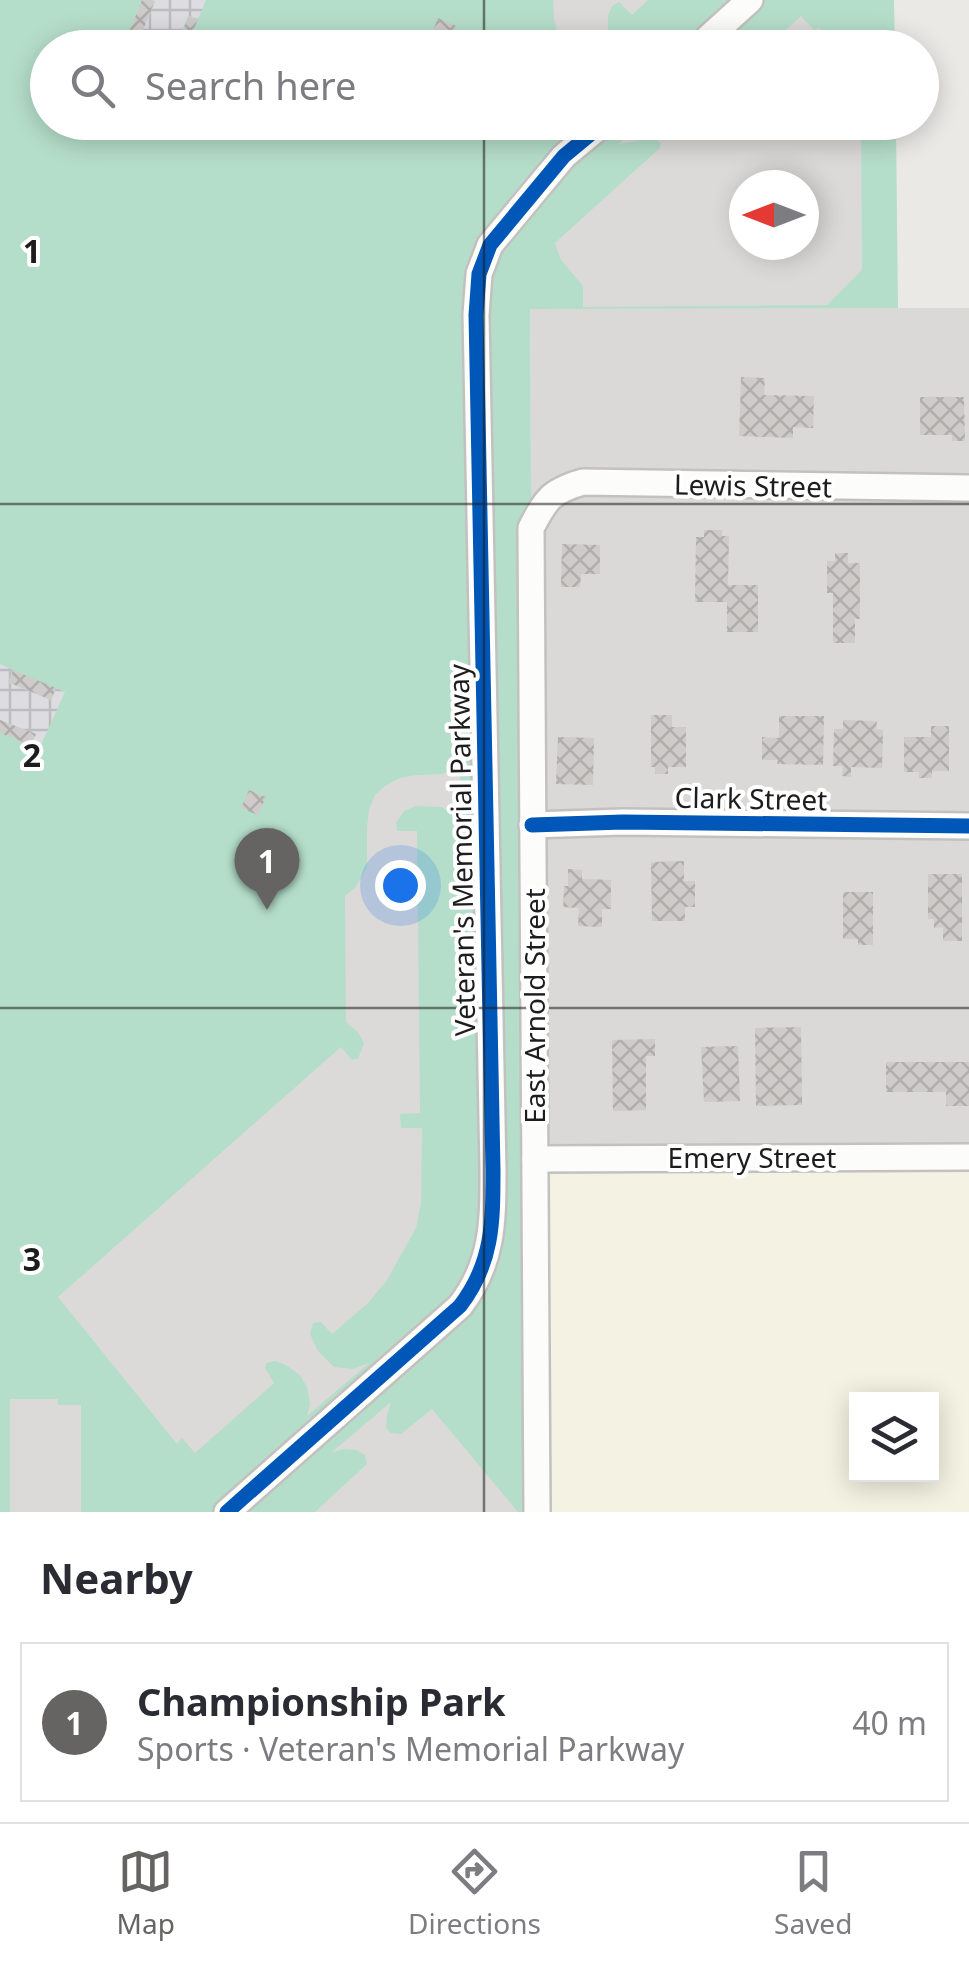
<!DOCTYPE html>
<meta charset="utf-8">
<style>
body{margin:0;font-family:"Noto Sans",sans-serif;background:#f7f7f7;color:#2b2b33}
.controls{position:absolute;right:30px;bottom:30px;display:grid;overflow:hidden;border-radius:0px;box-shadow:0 5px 25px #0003}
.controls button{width:90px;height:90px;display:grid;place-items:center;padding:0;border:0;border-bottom:2px solid #e1e1e2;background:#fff;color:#2b2b33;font:50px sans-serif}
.compass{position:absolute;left:729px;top:170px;width:90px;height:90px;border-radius:50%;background:#fff;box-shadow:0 5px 25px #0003;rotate:270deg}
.you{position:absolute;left:400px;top:885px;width:35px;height:35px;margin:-25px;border:8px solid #fff;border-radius:50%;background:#1a73e8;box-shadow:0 0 0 15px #1a73e833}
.badge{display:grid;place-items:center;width:65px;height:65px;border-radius:50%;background:#656463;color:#fff;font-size:32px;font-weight:700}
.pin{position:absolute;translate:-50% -82px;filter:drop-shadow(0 2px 5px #0008)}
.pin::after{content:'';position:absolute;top:52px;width:35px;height:30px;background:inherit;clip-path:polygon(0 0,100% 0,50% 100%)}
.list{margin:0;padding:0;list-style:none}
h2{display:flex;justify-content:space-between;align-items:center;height:130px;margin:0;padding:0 40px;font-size:42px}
h2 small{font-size:32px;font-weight:400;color:#7c7c81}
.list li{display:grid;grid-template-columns:65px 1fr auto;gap:30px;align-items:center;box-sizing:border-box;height:160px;margin:0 20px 20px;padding:0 20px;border:2px solid #e1e1e2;border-radius:0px}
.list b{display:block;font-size:38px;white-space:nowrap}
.list p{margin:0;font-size:32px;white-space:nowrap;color:#7c7c81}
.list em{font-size:32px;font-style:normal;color:#7c7c81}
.icon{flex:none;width:55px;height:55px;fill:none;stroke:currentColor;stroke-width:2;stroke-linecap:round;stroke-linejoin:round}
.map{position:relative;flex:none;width:969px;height:1512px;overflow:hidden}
.search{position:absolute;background:#fff;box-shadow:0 5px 25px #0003;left:30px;right:30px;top:30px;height:110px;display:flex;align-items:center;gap:25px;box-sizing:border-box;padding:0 35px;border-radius:55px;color:#7c7c81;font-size:38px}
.sheet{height:310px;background:#fff}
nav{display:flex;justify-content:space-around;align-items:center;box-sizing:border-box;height:140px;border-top:2px solid #e1e1e2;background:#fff;font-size:28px;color:#7c7c81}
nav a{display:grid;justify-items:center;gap:5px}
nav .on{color:#656463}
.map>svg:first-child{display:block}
.residential{fill:#dad9d7}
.education{fill:#f4f2e2;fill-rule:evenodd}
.pitch{fill:#b5deca;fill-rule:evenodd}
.parking{fill:#dbdad9;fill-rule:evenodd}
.plaza{fill:url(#plaza-grid)}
.building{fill:url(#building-cross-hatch)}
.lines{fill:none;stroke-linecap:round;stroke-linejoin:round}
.street-casing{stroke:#c2c1c0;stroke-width:30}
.street{stroke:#fcfcfb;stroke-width:25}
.cycleway-casing{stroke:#fff;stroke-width:21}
.cycleway{stroke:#0057b8;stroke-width:15}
.grid{fill:none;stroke:#1d1d1d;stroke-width:2.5;stroke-opacity:0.55}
.labels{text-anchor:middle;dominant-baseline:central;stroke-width:8;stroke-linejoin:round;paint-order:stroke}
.street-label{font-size:28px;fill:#1d1d1d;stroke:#fff}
.grid-label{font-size:32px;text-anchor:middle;font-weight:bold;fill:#1d1d1d;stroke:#fff;stroke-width:8;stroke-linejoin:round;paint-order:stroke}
</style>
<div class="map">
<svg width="969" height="1512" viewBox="0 0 969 1512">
<defs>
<pattern id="plaza-grid" width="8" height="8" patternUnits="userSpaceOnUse" patternTransform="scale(2.5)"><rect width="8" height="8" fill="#dddce0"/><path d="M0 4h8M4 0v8" fill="none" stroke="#bdbcc0"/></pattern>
<pattern id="building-cross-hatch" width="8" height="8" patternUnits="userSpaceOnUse" patternTransform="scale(2.5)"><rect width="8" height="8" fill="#cecbc9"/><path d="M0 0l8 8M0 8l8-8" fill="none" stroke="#b0aeac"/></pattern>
</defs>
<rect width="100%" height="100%" fill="#ebe9e6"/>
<polygon class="residential" points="530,308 969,308 969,1163 535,1159"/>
<path class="education" d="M 535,1159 L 969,1163 L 969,1512 L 537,1512 ZM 856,1400 L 932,1400 L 932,1474 L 856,1474 Z"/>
<path class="pitch" d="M 0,0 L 894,0 L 895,47 L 48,48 L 48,122 L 896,123 L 898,308 L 530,309 L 537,1512 L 0,1512 ZM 744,185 L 804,185 L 804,245 L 744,245 Z"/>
<g class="parking">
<polygon points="553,0 648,0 632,15 619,2 612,6 608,16 608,29 614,38 625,48 572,47 557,32 554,19"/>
<polygon points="801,16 814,30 819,28 839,47 767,47"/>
<path d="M 643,122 L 861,123 L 862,270 L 827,305 L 583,307 L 583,286 L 561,260 L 555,243 L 660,148 L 661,143 L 654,138 L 619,144 ZM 744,185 L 804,185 L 804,245 L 744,245 Z"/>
<polygon points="460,754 461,828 457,818 442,807 416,806 404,811 396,823 397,831 417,831 420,1113 400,1114 401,1128 422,1128 421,1203 416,1228 387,1280 368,1303 332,1334 321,1322 313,1323 310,1334 318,1351 334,1367 353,1369 369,1363 307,1416 310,1404 307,1387 300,1375 286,1365 275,1361 266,1363 265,1368 274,1383 195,1453 182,1438 177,1444 58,1297 341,1047 352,1060 358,1059 364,1043 358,1032 346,1022 345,896 356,887 367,867 367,827 369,810 375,795 385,786 400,778 416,775 443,774 450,770"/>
<polygon points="10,1399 58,1399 58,1405 81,1405 81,1512 10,1512"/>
<polygon points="391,1402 387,1415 386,1428 391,1433 401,1434 432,1409 518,1512 315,1512 367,1464 365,1455 356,1450 344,1449 332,1452"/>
</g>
<g class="plaza">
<polygon points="153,0 206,0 198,19 188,16 175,47 129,48 124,45 126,40 137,44 155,2"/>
<polygon points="0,664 13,670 9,683 51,700 56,688 65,692 39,749 31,745 36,734 0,720"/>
</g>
<g class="building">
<polygon points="142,0 155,1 137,44 126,40"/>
<polygon points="189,16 198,19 186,48 175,48"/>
<polygon points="438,18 456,26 449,43 431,36"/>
<polygon points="741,377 765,378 764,395 814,396 813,428 793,427 793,438 739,436"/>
<polygon points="920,397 964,397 965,441 952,441 952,435 920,435"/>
<polygon points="704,530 722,530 722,536 729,536 728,585 758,585 758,632 727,632 727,602 695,602 696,537 704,537"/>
<polygon points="562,544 600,545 600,574 581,574 580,587 561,587"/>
<polygon points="835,553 848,553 848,563 860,563 860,619 855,619 855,643 833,643 833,593 827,593 827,561 835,561"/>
<polygon points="13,670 56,688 51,700 8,682"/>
<polygon points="651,715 672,715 672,727 686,727 686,767 668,767 668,774 655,774 655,767 651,767"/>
<polygon points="779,716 824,716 823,765 777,764 778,760 762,760 762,737 779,738"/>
<polygon points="0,720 36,734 31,745 0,733"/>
<polygon points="843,720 877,721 876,729 883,730 882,768 851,767 851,777 842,776 843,766 833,766 834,729 843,729"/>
<polygon points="931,726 949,726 949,771 932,771 932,778 919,778 919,772 904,772 904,737 931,737"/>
<polygon points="558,737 594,738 593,785 556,784"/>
<polygon points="249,790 266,797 258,815 241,808"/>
<polygon points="684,861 684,881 695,881 695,907 685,907 685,921 652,921 651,862"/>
<polygon points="568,869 582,870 582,879 611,880 611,909 602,909 602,927 578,926 579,908 563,907 564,886 568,886"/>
<polygon points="928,874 962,874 962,941 943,941 943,927 934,928 934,919 928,919"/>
<polygon points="843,892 873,892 873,945 858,945 858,939 843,939"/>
<polygon points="801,1027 802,1105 756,1106 755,1028"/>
<polygon points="655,1039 655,1056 646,1056 646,1110 613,1111 612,1040"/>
<polygon points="738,1046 740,1101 704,1102 701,1047"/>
<polygon points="886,1062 969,1062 969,1106 946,1106 946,1092 886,1092"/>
</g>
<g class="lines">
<defs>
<g id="street">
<polyline points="697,48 750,0"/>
<polyline points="532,825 623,822 969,826"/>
<polyline points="535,1159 969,1157"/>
<path d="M 227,1512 L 460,1306 C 493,1263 493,1222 493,1170 L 476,315 L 479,274 L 490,245 L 564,156 L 605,122"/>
<path d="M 537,1512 L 531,528 C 546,499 551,491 583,482 L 969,488"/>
</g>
</defs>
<use href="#street" class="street-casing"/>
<use href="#street" class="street"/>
<defs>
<g id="cycleway">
<polyline points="532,825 623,822 969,826"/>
<path d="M 227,1512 L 460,1306 C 493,1263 493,1222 493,1170 L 476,315 L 479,274 L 490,245 L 564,156 L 605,122"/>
</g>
</defs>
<use href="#cycleway" class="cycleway-casing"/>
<use href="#cycleway" class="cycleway"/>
</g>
<path class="grid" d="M 484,0 L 484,48M 484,122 L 484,1512M 0,504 L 969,504M 0,1008 L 969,1008"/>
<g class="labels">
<g class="street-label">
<text transform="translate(753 485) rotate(1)">Lewis Street</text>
<text transform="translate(751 798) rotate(1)">Clark Street</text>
<text transform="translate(461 850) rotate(-91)">Veteran's Memorial Parkway</text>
<text transform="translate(534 1006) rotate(-90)">East Arnold Street</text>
<text x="752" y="1157">Emery Street</text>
</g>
</g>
<g class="grid-label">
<text x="32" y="263">1</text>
<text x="32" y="767">2</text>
<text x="32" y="1271">3</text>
</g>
</svg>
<div class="controls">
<button><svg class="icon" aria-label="layers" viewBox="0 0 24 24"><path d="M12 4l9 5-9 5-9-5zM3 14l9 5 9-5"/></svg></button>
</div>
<svg class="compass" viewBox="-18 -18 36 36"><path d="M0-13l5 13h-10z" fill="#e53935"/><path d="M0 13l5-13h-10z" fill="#7c7c81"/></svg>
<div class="you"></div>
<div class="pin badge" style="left:267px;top:910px">1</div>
<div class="search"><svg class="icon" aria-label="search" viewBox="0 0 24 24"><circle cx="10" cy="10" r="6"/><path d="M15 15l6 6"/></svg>Search here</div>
</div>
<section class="sheet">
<h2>Nearby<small></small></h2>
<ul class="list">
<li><span class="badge">1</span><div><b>Championship Park</b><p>Sports · Veteran's Memorial Parkway</p></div><em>40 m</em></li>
</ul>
</section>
<nav>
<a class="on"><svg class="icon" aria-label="map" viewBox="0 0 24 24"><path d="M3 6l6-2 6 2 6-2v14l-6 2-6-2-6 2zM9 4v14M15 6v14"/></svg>Map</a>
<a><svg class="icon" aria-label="directions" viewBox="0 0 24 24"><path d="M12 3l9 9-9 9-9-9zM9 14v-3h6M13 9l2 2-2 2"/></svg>Directions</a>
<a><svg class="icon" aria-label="saved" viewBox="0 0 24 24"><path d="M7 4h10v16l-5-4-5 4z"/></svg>Saved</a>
</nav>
